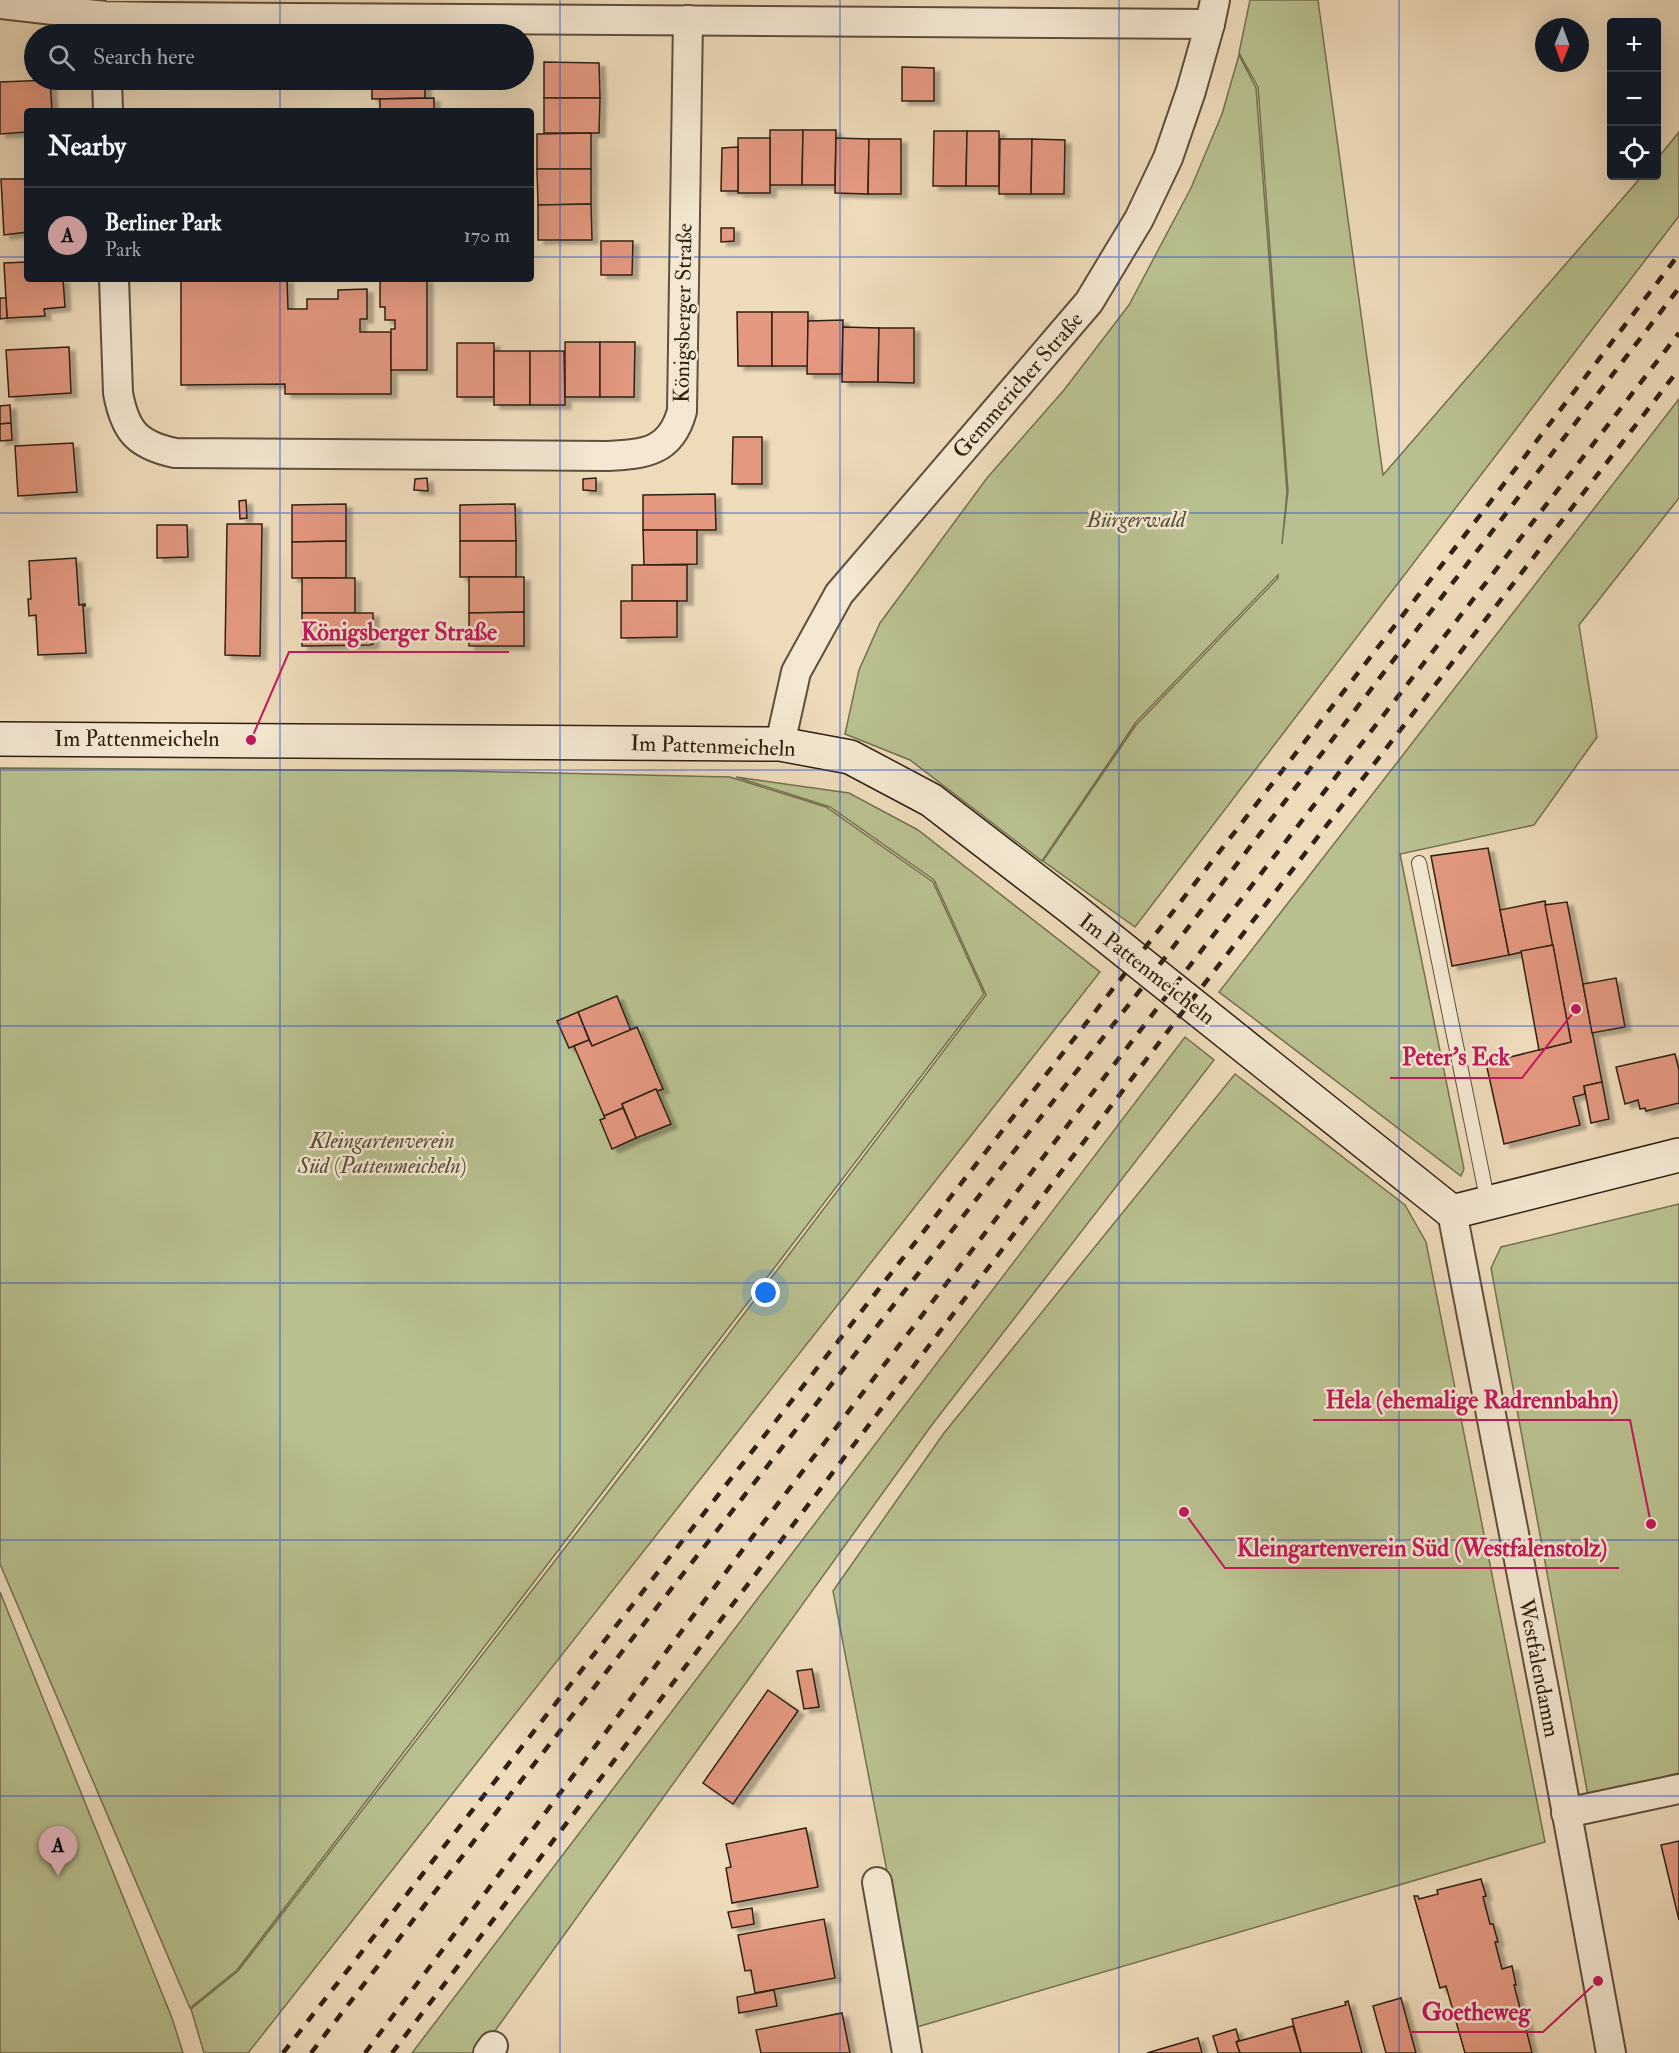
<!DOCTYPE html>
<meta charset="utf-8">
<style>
body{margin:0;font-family:"IM FELL Double Pica",serif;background:#242831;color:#f1f3f6}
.controls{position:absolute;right:18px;top:18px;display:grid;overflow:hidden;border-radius:6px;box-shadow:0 6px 24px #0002}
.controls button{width:54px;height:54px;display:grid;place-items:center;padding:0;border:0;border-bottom:2px solid #363941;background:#171b24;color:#f1f3f6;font:30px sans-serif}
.compass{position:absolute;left:1535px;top:18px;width:54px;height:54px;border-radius:50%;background:#171b24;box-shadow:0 6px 24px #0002;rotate:181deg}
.you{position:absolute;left:766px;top:1293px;width:21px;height:21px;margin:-15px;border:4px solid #fff;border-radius:50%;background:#1a73e8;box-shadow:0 0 0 9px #1a73e833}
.badge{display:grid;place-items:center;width:39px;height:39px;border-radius:50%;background:#c59692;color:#111;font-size:20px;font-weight:700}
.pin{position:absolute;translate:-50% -50px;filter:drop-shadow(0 2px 3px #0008)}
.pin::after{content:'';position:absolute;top:32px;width:21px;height:18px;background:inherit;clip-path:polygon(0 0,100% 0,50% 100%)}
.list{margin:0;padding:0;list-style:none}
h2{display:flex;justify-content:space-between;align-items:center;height:78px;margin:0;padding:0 24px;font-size:26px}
h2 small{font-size:20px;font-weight:400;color:#9ea1a6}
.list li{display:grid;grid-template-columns:39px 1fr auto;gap:18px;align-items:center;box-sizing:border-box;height:96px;padding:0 24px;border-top:2px solid #363941}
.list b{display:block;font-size:22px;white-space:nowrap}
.list p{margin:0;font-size:20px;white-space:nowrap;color:#9ea1a6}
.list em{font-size:20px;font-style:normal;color:#9ea1a6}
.icon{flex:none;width:33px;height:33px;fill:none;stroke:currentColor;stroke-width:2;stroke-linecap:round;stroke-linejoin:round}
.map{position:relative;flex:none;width:1679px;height:2053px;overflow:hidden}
.search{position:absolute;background:#171b24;box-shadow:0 6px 24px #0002;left:24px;top:24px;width:510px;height:66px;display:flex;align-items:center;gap:15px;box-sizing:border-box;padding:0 21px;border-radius:33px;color:#9ea1a6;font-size:22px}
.panel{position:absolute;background:#171b24;box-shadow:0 6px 24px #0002;left:24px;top:108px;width:510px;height:174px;border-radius:6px}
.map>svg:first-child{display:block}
.green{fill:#b9c08f;stroke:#747050;stroke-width:1.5}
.building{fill:#e49880;stroke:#2f2012;stroke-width:1.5;filter:url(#shadow)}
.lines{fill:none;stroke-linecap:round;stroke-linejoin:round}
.lane-casing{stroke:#5f4f3c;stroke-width:16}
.street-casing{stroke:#5f4f3c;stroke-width:32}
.secondary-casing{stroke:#2f2012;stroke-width:36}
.lane{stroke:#f4e8d2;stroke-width:14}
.street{stroke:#f4e8d2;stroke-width:28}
.secondary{stroke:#f4e8d2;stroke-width:33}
.rail{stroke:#2f2012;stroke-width:4.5;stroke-dasharray:10 10;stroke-linecap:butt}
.grid{fill:none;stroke:#1d4ed8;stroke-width:1.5;stroke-opacity:0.55}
.labels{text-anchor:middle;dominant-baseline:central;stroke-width:5;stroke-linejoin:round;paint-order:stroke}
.street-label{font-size:22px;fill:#2f2012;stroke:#f4e8d2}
.park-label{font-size:22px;font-style:italic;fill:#585038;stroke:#f4e8d2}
.leader{fill:none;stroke:#c2185b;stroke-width:2}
.callout-dot{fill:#c2185b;stroke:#f4e8d2;stroke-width:2}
.callout-label{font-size:24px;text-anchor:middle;font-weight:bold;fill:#c2185b;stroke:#f4e8d2;stroke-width:5;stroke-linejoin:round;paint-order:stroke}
</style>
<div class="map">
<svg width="1679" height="2053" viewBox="0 0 1679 2053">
<defs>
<filter id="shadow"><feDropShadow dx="6" dy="4" stdDeviation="1.5" flood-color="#0004"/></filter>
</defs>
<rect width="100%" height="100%" fill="#eedbba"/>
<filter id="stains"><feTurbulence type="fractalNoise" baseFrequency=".00333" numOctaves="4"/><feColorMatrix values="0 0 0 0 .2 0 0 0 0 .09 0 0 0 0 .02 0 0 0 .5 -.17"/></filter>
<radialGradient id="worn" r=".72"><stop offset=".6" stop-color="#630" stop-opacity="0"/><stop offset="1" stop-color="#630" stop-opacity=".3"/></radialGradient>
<g class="green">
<polygon points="1250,0 1318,0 1383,475 1642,176 1656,176 1657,159 1679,132 1679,216 1135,927 1043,861 1136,725 1278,578 1278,575 1136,722 1042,861 910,760 845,734 859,670 880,623 987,478 1064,390 1129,305 1191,188 1222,114 1239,55 1256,88 1287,492 1282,544 1288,491 1258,87 1239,53"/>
<polygon points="1679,399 1679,498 1579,625 1597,737 1534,825 1400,854 1464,1169 1461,1176 1219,992"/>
<polygon points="0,768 458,771 730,777 826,807 933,882 984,994 237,1970 190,2008 0,1564"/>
<polygon points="736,777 849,793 918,830 1100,972 248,2053 204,2053 191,2009 238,1971 652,1435 986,995 934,880 830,807"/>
<polygon points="1185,1037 1214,1060 931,1426 479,2053 412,2053"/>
<polygon points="1235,1074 1405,1205 1426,1242 1545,1842 917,2027 833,1591 944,1433"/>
<polygon points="1679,1204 1679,1773 1588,1796 1491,1268 1501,1247"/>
<polygon points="0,1592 172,2018 183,2053 0,2053"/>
</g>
<g class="building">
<polygon points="544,62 599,63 600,98 544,98"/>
<polygon points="902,67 934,68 934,101 902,101"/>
<polygon points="50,80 52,111 27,111 27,132 0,134 0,82"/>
<polygon points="372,80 425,80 425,98 372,99"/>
<polygon points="434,98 434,111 380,111 380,99"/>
<polygon points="544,98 600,98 599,133 544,133"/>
<polygon points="770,130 803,130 802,185 770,185"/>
<polygon points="803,130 836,130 835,185 802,185"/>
<polygon points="934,131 967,131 966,186 933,186"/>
<polygon points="967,131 999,131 999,186 966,186"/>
<polygon points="591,133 591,169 537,169 537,134"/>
<rect x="738" y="138" width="32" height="55"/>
<polygon points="836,138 869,139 868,194 835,193"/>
<polygon points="869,139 901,139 901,194 868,194"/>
<polygon points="1000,139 1032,139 1031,194 999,194"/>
<polygon points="1032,139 1065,140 1064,194 1031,194"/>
<polygon points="738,147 738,191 721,191 722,148"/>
<polygon points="537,169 591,169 591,204 538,205"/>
<polygon points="1,179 27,179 27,232 4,235"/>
<polygon points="591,204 592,240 538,240 538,205"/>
<polygon points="721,228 734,228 734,241 721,242"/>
<polygon points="601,241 633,241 632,275 601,275"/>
<polygon points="27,262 27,279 63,279 65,307 44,309 45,316 7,318 4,263"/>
<polygon points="181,279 287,279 288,309 307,309 307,299 338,299 338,290 367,289 367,319 360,319 360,332 391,332 391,394 285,394 285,384 181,385"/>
<polygon points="380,279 427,279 427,370 391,370 391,329 395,329 395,320 385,320 385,307 380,307"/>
<polygon points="0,298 6,298 7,318 0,319"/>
<polygon points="737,312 772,312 772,366 738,366"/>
<rect x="772" y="312" width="36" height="54"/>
<polygon points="843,320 842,374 807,374 808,321"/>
<polygon points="843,327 879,328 878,382 842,382"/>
<polygon points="879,328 914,328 914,383 878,382"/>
<rect x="565" y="342" width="35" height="55"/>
<polygon points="600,342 635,342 634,397 600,397"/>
<rect x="457" y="343" width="37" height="54"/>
<polygon points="69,347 71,393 9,397 6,350"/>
<rect x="494" y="351" width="36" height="54"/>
<polygon points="530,351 564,351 565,405 530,405"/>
<polygon points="10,405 11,423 0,424 0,406"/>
<polygon points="11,423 12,440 0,441 0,424"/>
<polygon points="733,437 762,437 762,484 732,484"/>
<polygon points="73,443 77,492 18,496 15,446"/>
<polygon points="427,478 428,491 414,490 415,479"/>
<polygon points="596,478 596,491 583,490 583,479"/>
<polygon points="715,494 716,530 643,530 643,495"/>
<polygon points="246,500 247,518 240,519 239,501"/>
<polygon points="346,504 346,541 292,542 292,505"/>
<polygon points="515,504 516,541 460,541 460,505"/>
<polygon points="227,524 262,524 260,656 225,655"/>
<polygon points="157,525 187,525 188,557 157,558"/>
<polygon points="643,530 697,530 697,564 644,565"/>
<polygon points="346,541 346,578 292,578 292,542"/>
<rect x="460" y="541" width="56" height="36"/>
<polygon points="76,558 79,605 85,604 85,606 83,606 86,653 38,655 36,615 29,616 28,599 31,599 29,561"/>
<rect x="632" y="565" width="55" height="36"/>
<polygon points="469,577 524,577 524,612 469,613"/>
<rect x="302" y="578" width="53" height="35"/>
<polygon points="621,601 677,601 677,637 621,638"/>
<polygon points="524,612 524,646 469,646 469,613"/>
<polygon points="302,613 373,613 373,644 370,645 302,646"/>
<polygon points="1488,848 1509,955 1452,966 1431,856"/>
<polygon points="1545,901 1553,945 1509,955 1500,910"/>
<polygon points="1567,902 1602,1082 1584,1086 1585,1094 1573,1097 1580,1125 1504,1144 1486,1063 1571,1042 1545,905"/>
<polygon points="1553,945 1571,1042 1539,1050 1521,951"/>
<polygon points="1616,978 1625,1027 1592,1033 1583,984"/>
<polygon points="617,996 631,1031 592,1046 578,1012"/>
<polygon points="578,1012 589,1040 569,1048 557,1021"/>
<polygon points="637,1027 663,1089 657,1091 656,1089 622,1104 623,1108 604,1116 574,1046 589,1040 592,1046"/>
<polygon points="1675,1054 1679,1070 1679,1103 1646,1111 1645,1108 1640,1109 1638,1100 1625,1104 1616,1067"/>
<polygon points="1602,1082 1609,1119 1591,1123 1584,1086"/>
<polygon points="656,1089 671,1124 636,1138 622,1104"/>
<polygon points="623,1108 636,1138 612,1149 600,1120 605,1118 604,1116"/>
<polygon points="812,1669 819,1707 804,1709 797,1671"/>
<polygon points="768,1690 798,1711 733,1804 703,1783"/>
<polygon points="806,1828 818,1887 732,1903 726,1868 731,1867 726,1844"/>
<polygon points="1679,1841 1679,1920 1661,1845"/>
<polygon points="1481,1879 1486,1896 1483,1897 1490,1924 1493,1924 1498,1942 1495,1942 1502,1969 1512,1966 1516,1985 1514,1985 1521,2012 1523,2011 1528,2028 1526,2029 1532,2053 1465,2053 1446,1986 1440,1988 1414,1896 1418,1896 1419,1899 1438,1894 1437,1890"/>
<polygon points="752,1908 754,1924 732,1928 728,1912"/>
<polygon points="824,1919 835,1978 755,1993 751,1970 745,1971 738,1935"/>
<polygon points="774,1990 777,2006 739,2013 737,1997"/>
<polygon points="1401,1998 1416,2053 1386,2053 1373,2006"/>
<polygon points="1348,2001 1362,2053 1301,2053 1292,2019 1346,2005 1345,2002"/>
<polygon points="842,2013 850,2053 761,2053 756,2030"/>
<polygon points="1293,2026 1301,2053 1240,2053 1236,2042"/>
<polygon points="1236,2029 1239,2040 1236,2042 1240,2053 1218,2053 1213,2036"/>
<polygon points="1198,2038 1202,2053 1147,2053"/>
</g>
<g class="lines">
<defs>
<polyline id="lane" points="1419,863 1488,1203"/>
<g id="street">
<polyline points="0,4 105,16 157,17 1210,24"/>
<polyline points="107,80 108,111"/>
<path d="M 114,279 L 118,393 C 125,431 137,445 175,453 L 608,456 C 645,454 671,452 682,411 L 688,20"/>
<polyline points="780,744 796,672 839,594 1089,302 1139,219 1168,158 1191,91 1210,24 1215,0"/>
<polyline points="1452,1212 1546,1700 1611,2053"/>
<polyline points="1566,1813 1679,1789"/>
<polyline points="877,1882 907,2053"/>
<polyline points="488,2053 493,2046"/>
</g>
<polyline id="secondary" points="0,739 780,744 850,757 931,800 1070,907 1452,1212 1679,1155"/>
</defs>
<use href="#lane" class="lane-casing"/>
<use href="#street" class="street-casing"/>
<use href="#secondary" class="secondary-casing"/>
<use href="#lane" class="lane"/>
<use href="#street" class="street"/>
<use href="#secondary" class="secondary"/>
<g class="rail">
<polyline points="283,2053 1151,940 1465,535 1679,254"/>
<polyline points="311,2053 484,1828 1134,998 1679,288"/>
<polyline points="365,2053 747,1544 1188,968 1679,333"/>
<polyline points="392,2053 1171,1027 1679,369"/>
</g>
</g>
<path class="grid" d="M 280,0 L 280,34M 560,0 L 560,2053M 840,0 L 840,2053M 1119,0 L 1119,2053M 1399,0 L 1399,2053M 280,80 L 280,111M 0,257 L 27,257M 531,257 L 1679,257M 280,279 L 280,2053M 0,513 L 1679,513M 0,770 L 1679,770M 0,1026 L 1679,1026M 0,1283 L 1679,1283M 0,1540 L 1679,1540M 0,1796 L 1679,1796"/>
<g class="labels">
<g class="street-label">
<text transform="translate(683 313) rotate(-89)">Königsberger Straße</text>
<text transform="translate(1018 385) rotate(-49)">Gemmericher Straße</text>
<text x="137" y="739">Im Pattenmeicheln</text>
<text transform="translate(713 746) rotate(2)">Im Pattenmeicheln</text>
<text transform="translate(1147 969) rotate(38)">Im Pattenmeicheln</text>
<text transform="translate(1539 1668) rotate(79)">Westfalendamm</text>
</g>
<g class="park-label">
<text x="1136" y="520">Bürgerwald</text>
<text x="382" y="1141">Kleingartenverein<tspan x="382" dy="25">Süd (Pattenmeicheln)</tspan></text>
</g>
</g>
<path class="leader" d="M251 740L289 652H509M1576 1009L1522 1078H1390M1651 1524L1630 1420H1313M1184 1512L1225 1568H1619M1598 1981L1543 2032H1410"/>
<g class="callout-dot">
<circle cx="251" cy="740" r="6"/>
<circle cx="1576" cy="1009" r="6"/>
<circle cx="1651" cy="1524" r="6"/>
<circle cx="1184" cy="1512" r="6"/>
<circle cx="1598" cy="1981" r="6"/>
</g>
<g class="callout-label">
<text x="399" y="640">Königsberger Straße</text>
<text x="1456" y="1065">Peter's Eck</text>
<text x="1472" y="1408">Hela (ehemalige Radrennbahn)</text>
<text x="1422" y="1556">Kleingartenverein Süd (Westfalenstolz)</text>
<text x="1476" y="2020">Goetheweg</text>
</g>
<rect width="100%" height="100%" filter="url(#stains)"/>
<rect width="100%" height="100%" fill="url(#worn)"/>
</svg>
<div class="controls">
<button>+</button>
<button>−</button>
<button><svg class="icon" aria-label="locate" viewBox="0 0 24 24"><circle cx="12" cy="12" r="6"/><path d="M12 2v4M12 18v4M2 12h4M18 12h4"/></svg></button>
</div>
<svg class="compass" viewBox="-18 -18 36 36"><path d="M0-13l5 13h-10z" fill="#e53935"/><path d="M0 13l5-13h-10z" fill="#9ea1a6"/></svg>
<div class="you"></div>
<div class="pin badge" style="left:58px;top:1876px">A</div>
<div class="search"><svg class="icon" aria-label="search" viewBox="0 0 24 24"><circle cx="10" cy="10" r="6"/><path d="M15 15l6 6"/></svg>Search here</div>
<section class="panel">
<h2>Nearby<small></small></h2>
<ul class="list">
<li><span class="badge">A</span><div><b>Berliner Park</b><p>Park</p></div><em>170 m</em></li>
</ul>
</section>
</div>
